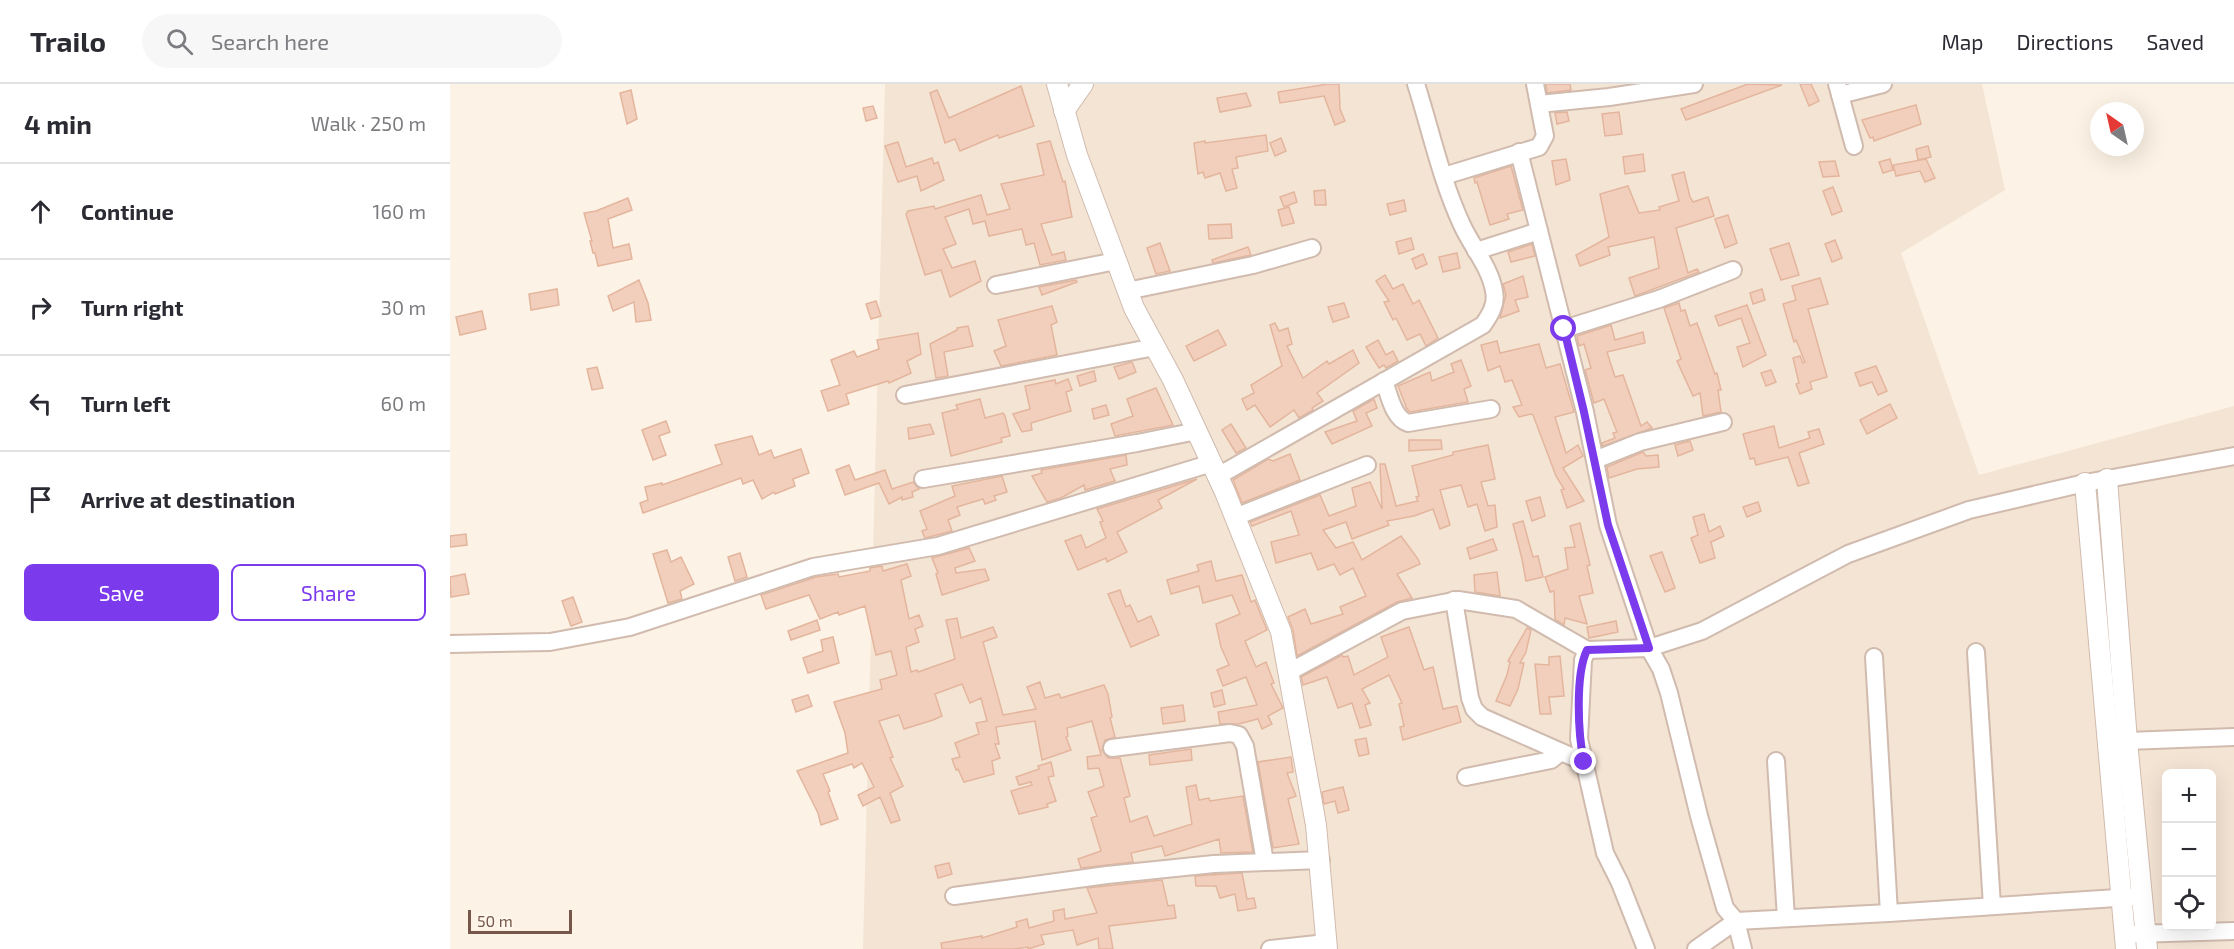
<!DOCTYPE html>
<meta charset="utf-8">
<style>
body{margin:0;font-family:"Exo 2",sans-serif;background:#f7f7f7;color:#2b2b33}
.controls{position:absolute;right:18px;bottom:18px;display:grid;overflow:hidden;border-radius:9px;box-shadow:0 6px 24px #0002}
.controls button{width:54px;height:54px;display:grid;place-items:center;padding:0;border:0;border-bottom:2px solid #e1e1e2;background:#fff;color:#2b2b33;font:30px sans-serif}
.compass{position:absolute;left:1640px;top:18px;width:54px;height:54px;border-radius:50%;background:#fff;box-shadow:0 6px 24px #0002;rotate:326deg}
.scale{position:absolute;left:18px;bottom:15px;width:104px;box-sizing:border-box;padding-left:6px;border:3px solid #76574a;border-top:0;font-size:16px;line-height:21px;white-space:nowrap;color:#76574a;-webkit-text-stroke:4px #fff6ec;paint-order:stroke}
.stop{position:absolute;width:18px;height:18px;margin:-14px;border:4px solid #7c3aed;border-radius:50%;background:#fff}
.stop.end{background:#7c3aed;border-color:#fff;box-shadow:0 2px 6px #0008}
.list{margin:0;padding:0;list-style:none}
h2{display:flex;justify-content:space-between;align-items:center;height:78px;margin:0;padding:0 24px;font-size:26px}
h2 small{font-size:20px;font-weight:400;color:#7c7c81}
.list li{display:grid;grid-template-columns:39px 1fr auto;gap:18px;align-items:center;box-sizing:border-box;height:96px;padding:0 24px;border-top:2px solid #e1e1e2}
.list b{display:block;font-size:22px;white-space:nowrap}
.list em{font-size:20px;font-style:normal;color:#7c7c81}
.actions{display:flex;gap:12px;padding:18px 24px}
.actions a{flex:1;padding:14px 0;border:2px solid #7c3aed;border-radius:9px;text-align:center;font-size:21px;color:#7c3aed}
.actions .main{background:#7c3aed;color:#fff}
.icon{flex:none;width:33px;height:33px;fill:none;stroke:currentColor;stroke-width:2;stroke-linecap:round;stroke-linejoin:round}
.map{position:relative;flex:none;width:1784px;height:865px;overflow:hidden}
header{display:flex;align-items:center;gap:36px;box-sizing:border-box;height:84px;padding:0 30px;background:#fff;border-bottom:2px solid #e1e1e2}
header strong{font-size:28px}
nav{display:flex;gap:33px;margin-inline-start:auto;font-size:21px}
.search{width:420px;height:54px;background:#f7f7f7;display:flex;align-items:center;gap:15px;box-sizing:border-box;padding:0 21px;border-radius:33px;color:#7c7c81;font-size:22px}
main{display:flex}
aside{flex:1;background:#fff}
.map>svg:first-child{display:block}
.residential{fill:#f4e4d4;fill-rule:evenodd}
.building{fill:#f2cfbd;stroke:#e4b59d;stroke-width:1.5}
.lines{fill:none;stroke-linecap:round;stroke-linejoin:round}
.minor-casing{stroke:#d0bbae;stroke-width:20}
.tertiary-casing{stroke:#d0bbae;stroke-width:22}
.minor{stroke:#fff;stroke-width:16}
.tertiary{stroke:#fff;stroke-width:20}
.route{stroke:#7c3aed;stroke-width:8}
</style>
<header>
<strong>Trailo</strong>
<div class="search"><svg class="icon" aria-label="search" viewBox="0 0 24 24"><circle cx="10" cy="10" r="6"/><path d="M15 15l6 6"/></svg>Search here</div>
<nav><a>Map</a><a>Directions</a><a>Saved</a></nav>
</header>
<main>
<aside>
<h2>4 min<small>Walk · 250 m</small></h2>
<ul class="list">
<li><svg class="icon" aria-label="ahead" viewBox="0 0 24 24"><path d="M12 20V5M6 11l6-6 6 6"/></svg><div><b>Continue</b></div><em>160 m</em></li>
<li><svg class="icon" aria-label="right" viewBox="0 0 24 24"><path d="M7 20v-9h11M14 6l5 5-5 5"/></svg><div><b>Turn right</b></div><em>30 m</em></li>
<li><svg class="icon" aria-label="left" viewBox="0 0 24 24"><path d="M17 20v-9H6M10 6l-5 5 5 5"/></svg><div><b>Turn left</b></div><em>60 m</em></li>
<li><svg class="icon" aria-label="arrive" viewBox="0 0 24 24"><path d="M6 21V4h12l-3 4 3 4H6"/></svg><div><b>Arrive at destination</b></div></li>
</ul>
<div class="actions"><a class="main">Save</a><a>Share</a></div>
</aside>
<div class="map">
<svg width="1784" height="865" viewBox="0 0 1784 865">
<rect width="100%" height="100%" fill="#fcf2e5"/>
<path class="residential" d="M 435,0 L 1532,0 L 1555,106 L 1451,169 L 1529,391 L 1784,322 L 1784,865 L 413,865 ZM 1716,690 L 1762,690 L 1762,842 L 1716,842 Z"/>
<g class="building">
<polygon points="878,0 889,0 890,25 895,37 885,41 874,12 830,19 828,8"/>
<polygon points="1096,0 1120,0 1121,6 1097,9"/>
<polygon points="1298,0 1332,1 1236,36 1231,25"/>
<polygon points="1350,0 1361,0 1369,17 1359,22"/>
<polygon points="571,2 584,42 549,54 548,51 510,67 505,55 495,59 480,9 487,6 499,34"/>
<polygon points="181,6 187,35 177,40 170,9"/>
<polygon points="796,9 801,22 770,28 767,14"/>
<polygon points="1466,21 1471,40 1424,57 1423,53 1420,54 1412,36"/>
<polygon points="423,22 427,34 416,37 413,24"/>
<polygon points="1117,28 1119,37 1107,40 1105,29"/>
<polygon points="1169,28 1172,50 1155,52 1152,30"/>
<polygon points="816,51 818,67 786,73 788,84 782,85 787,104 776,107 770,89 755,94 753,88 748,90 744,59 755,57 755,59"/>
<polygon points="831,54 836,67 825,72 820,59"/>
<polygon points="600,57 613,98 615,97 622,133 591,140 602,171 614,168 616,176 590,181 584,159 576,161 572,145 539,152 535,137 523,140 519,125 495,133 506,160 493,165 502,184 525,177 531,197 500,213 491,186 475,191 456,130 458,127 484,122 485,125 531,111 537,131 560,125 551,100 594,91 587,60"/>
<polygon points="448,58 456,83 482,74 484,80 488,78 494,96 471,107 467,92 448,98 435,62"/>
<polygon points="1478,62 1481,73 1468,76 1466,65"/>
<polygon points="1193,70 1195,87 1175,90 1173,73"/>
<polygon points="1116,75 1120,96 1106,101 1102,77"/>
<polygon points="1440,75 1443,86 1433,89 1429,78"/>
<polygon points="1476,75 1485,94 1475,98 1470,87 1446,92 1443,81"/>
<polygon points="1385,77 1389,92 1373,93 1369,78"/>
<polygon points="1061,82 1073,126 1057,130 1059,135 1040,141 1027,98 1025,99 1024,94"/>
<polygon points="1234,88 1240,113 1243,118 1258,113 1264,132 1226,144 1238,189 1247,185 1249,188 1185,212 1179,194 1209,184 1204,153 1158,163 1160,171 1130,182 1126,171 1159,153 1150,110 1178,102 1189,129 1210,126 1209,123 1229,117 1222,91"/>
<polygon points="1383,103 1392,127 1382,131 1373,107"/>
<polygon points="875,106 876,121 865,121 864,107"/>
<polygon points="844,108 847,118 834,123 830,113"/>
<polygon points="178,114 182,126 158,135 163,164 179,160 182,175 148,182 145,169 143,169 140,157 142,157 134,129 146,127"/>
<polygon points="954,116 956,127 940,131 937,120"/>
<polygon points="839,123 844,139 832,142 828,126"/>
<polygon points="1278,131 1287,159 1275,164 1265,135"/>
<polygon points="781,140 782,154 759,155 758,141"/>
<polygon points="961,154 964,165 949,170 946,158"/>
<polygon points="1385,156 1392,174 1382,178 1375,160"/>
<polygon points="710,159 720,187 706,190 697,164"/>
<polygon points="1339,159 1349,191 1331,196 1320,165"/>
<polygon points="1082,160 1085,172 1061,178 1058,168"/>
<polygon points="798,163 801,171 763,179 762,176"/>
<polygon points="1007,169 1010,184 993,188 989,173"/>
<polygon points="973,170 977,180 966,185 962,175"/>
<polygon points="935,191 943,205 953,200 963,220 969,216 988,254 976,262 970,250 957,256 946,234 943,236 934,218 939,217 926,197"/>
<polygon points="1073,192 1078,213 1065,216 1069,227 1050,234 1056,211 1053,200"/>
<polygon points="1370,194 1378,220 1358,225 1377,293 1360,298 1362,305 1350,310 1346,300 1349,299 1343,274 1350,272 1353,279 1355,278 1346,256 1344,258 1333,220 1346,216 1342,202"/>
<polygon points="189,196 198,219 201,236 186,238 184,218 163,227 158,212"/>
<polygon points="626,196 627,198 592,211 589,203"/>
<polygon points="107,205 109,221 81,226 79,210"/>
<polygon points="1312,205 1315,216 1303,220 1300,209"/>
<polygon points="426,217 431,232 421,235 416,220"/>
<polygon points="894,219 899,233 883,238 878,223"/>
<polygon points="1229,219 1231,227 1235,226 1240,242 1247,239 1265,290 1267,289 1271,306 1268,306 1271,328 1253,332 1250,309 1243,312 1227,277 1231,275 1214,224"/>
<polygon points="1297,221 1316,271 1293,283 1287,263 1300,259 1291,234 1269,242 1265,232"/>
<polygon points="602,222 607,238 601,241 607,271 551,282 544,267 556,262 548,236"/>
<polygon points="32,227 36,245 10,251 6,233"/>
<polygon points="825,239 829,247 838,244 842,260 837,262 853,294 877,277 879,280 903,266 909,279 867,309 873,317 862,324 863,326 849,334 844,326 820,343 805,321 797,326 792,315 804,309 801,301 832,282 820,241"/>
<polygon points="1161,241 1165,256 1193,248 1195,259 1157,268 1165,293 1173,291 1191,342 1197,338 1202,344 1153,362 1152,359 1165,354 1163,349 1167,348 1154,315 1144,319 1135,286 1141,284 1134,260 1129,262 1127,252"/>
<polygon points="518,242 523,262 494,268 498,292 486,294 480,260 507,246 507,244"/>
<polygon points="768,246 776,261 744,277 736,262"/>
<polygon points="468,249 471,270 457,277 461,289 439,299 438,297 396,310 399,320 378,327 371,307 390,301 381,276 404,267 407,273 429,265 427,256"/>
<polygon points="928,256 936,271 943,267 948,277 936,284 934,281 929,284 916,263"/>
<polygon points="1047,257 1050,269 1089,260 1096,284 1110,280 1124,328 1105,333 1116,369 1128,361 1133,372 1113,384 1134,417 1117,424 1111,406 1114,405 1106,392 1083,331 1081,330 1069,333 1063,323 1072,321 1062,296 1055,298 1050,282 1038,287 1031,261"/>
<polygon points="1011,276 1021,302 1014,305 1018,318 960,328 957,325 948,302 980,288 982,297 1004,288 1001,280"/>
<polygon points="682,278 686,288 669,295 664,283"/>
<polygon points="1426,282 1437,307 1428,311 1422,298 1410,302 1405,289"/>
<polygon points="147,283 153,304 142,306 137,285"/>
<polygon points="1321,286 1326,298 1316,302 1311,289"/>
<polygon points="644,287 646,297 630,302 627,292"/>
<polygon points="618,295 622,306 616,308 621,327 581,339 582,346 572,348 563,330 580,325 575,302 605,296 606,300"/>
<polygon points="706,304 723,341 665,352 661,340 683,332 677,315"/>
<polygon points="530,315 535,334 553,329 555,332 560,352 551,354 552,358 501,372 492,329 508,325 506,321"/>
<polygon points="924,315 927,324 916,329 922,342 882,360 875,348 907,337 903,327"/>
<polygon points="1440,320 1447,334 1417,350 1410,336"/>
<polygon points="656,321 659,331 644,335 642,325"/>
<polygon points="216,337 220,348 209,352 216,371 203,376 192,346"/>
<polygon points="480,340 484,350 459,355 458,344"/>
<polygon points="781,340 796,364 786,369 772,346"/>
<polygon points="1324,342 1329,364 1360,354 1358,348 1369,345 1374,360 1349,369 1359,399 1348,402 1338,373 1306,381 1304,374 1300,375 1293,350"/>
<polygon points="302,352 309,371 321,366 324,374 351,365 359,389 343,395 345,402 325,410 324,408 312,415 303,396 293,400 291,394 193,429 190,419 198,416 195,403 212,399 212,401 272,380 265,361"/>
<polygon points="959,356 991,356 992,365 959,367"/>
<polygon points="1240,357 1243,366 1228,372 1225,361"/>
<polygon points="1038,361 1045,395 1031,398 1038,422 1045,421 1047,443 1035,447 1027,420 1018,423 1011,401 990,406 1000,441 990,445 983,425 964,432 937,437 939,441 902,455 896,438 873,446 886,464 903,458 912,476 951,452 968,475 970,480 947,490 962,514 947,518 847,572 843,546 838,533 855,525 861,540 893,530 890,523 916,512 903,484 890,491 884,480 868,486 861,469 826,479 821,458 849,451 841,427 802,442 800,438 870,411 879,432 906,422 902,404 920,398 932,425 930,380 935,380 946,422 968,417 966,413 969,412 962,382 1003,371 1003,368"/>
<polygon points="1193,368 1196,372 1208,371 1209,383 1187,385 1159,394 1157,383"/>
<polygon points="840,370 850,396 792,419 783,396 818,375 823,377"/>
<polygon points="676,371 677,381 660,385 665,397 635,406 634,401 611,414 597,418 582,392 592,389 591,386"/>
<polygon points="399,381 405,396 435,386 442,405 463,398 469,405 462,408 463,413 452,416 452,413 439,420 429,399 395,411 386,386"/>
<polygon points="552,392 557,408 544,412 546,416 535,420 533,415 507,423 510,431 498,436 502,447 475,454 472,447 477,445 470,427 505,412 502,402"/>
<polygon points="747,395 708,416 712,424 667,448 677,468 657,478 656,474 628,486 615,457 631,451 636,464 656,454 650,438 653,437 647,425"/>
<polygon points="1090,413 1095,432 1082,437 1076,417"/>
<polygon points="1308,418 1311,427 1297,433 1293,423"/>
<polygon points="1254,430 1259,448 1270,442 1274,452 1261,458 1265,474 1250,479 1241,454 1248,451 1243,433"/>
<polygon points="1073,437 1083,473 1088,472 1093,493 1076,497 1072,475 1063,440"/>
<polygon points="1130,439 1140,481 1137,482 1143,509 1129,512 1137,540 1115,534 1114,541 1105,535 1104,507 1100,508 1095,493 1118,485 1115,464 1125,463 1120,442"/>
<polygon points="16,450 17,461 0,463 0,452"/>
<polygon points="1043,455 1047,466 1020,475 1017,464"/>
<polygon points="519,464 525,477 505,484 506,489 535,485 539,496 492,511 486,490 488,489 482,474"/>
<polygon points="217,466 221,478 231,473 244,500 230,507 232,515 218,519 203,470"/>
<polygon points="1212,468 1225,504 1215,508 1200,472"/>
<polygon points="290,469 297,493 285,497 278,473"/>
<polygon points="761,477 766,497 792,491 801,518 805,516 817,546 795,557 806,583 816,578 824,599 821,600 833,624 818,632 822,640 812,645 808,635 788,640 770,640 768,628 807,621 796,593 773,602 767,586 779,581 771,563 766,540 790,530 782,511 753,519 749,502 721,510 717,496 749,487 747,481"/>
<polygon points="457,480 461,492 451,496 459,535 469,531 473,542 465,545 469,558 456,563 461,588 467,586 468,588 505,575 496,536 507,534 511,554 543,543 547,553 533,558 553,631 586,625 577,603 590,598 595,614 609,610 611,614 654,601 658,610 662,633 660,634 665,653 655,656 652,666 658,674 670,674 680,712 674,714 680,738 697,732 704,752 742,740 736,703 746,701 749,716 759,714 760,717 793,712 803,768 771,769 769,755 715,772 712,762 681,769 683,778 631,784 628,775 651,767 641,734 647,732 638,708 654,702 649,684 638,685 637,673 651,671 642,637 617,644 618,652 616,653 621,666 592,676 585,637 546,643 549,660 545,660 550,674 542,677 544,690 514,698 508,685 506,686 502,675 510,673 505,659 529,650 526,639 537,637 531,614 520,619 512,600 485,610 492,632 483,636 454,645 449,631 429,637 443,673 440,674 453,702 440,709 450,736 441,739 430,713 413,722 408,711 424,703 412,679 404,684 402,680 373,690 380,707 378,708 388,735 371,741 368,729 347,687 398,669 395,649 384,618 432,605 430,596 447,591 441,567 426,571 415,522 389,531 388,528 370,535 359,511 316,525 311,511 366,493 388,490 389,493 420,487 420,484 432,482 433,487"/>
<polygon points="1047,488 1050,512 1025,508 1024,491"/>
<polygon points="15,490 19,510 1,513 0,493"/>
<polygon points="670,506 676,523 680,521 688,538 701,532 709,551 681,563 658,510"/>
<polygon points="123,513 132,538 121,542 112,517"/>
<polygon points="367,536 370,546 341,556 338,547"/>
<polygon points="1166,537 1168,548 1139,554 1137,543"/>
<polygon points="959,543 974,586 983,583 993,625 1007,622 1011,638 953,656 950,643 954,642 949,620 952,619 939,591 912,605 920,619 915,621 921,641 910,644 902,619 888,624 877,593 853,601 851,593 892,571 893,573 898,572 904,591 938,573 931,553"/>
<polygon points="1077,544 1081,546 1076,568 1070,579 1074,579 1068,605 1060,622 1046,617 1057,591 1060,578 1058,577"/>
<polygon points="383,553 389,579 358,589 353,574 373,567 371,556"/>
<polygon points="1110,572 1114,612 1099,613 1101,630 1090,630 1085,580 1099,581 1099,573"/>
<polygon points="772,606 775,620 764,623 761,609"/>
<polygon points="358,611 362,622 346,628 342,616"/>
<polygon points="733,621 735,637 713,640 711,624"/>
<polygon points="916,654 919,670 909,672 905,656"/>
<polygon points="741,665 742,676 700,681 699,671"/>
<polygon points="841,673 843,688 837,689 846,712 838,715 849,760 823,764 808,678"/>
<polygon points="601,678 604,692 598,693 606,717 597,720 598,723 569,730 561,707 582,701 581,698 569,701 566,693 589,685 588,682"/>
<polygon points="893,703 899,726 888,729 885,717 874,720 872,708"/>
<polygon points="499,779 502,790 488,794 485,782"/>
<polygon points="792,789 797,815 804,814 806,824 788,827 785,810 770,814 766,802 746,802 745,792"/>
<polygon points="712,796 718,822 724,821 726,834 659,842 663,865 649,865 648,854 627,861 623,846 591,851 594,860 578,865 578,863 564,865 492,865 491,859 532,852 532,854 567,843 566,838 577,835 579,844 604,837 603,827 614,825 615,835 647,829 637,804"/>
</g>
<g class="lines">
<defs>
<g id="minor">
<polyline points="1387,0 1404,62"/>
<polyline points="1390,11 1433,0"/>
<polyline points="1089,20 1159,13 1244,0"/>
<polyline points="1069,68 1135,328 1158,441 1199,564 1211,585 1219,609 1249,732 1275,824 1286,837 1293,865"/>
<polyline points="994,92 1089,63 1095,52 1085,0"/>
<polyline points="1026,167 1089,147"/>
<polyline points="546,201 666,177"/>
<polyline points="677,207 803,181 862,164"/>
<polyline points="1114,245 1209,215 1283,186"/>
<path d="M 934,297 C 939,310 943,334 958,339 L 1041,325"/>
<polyline points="455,311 705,263"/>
<polyline points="1145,376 1190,358 1273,338"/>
<path d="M 768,392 L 1033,241 C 1040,231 1047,220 1044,207 C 1040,183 1022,163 1012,141 C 991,96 981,47 966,0"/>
<polyline points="473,395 687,359 747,347"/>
<polyline points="785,433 917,381"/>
<polyline points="1004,516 1020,614 1024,625 1032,633 1134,678"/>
<polyline points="0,560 100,558 180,543 363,483 488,462 762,379"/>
<polyline points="1137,566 1133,576 1129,655 1155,769 1170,799 1196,865"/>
<polyline points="1526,568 1542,822"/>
<polyline points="1424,573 1439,829"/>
<polyline points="839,588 952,527 1008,516 1066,525 1137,566 1199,564 1252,547 1398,470 1519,426 1635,399 1784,372"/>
<polyline points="1677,657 1784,653"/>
<polyline points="662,664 780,649 789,651 795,662 815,778"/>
<polyline points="1326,677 1336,834"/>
<polyline points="1016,693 1101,676 1111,668"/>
<polyline points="504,812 657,791 764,780 871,776"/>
<polyline points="1684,850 1784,847"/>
<polyline points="820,865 876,859"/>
<polyline points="1246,865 1286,837 1439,829 1682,813"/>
</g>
<g id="tertiary">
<polyline points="607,0 627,71 684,224 723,296 775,408 831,548 866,741 877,865"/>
<polyline points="614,27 633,0"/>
<polyline points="1657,395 1677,657 1697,865"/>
<polyline points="1635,399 1676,865"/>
</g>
</defs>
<use href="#minor" class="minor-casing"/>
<use href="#tertiary" class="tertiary-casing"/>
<use href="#minor" class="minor"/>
<use href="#tertiary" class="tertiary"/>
</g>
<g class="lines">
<path class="route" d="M 1114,245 L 1134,328 L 1158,441 L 1199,564 L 1137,566 C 1125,591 1128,651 1134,678"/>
</g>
</svg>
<div class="controls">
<button>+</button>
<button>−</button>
<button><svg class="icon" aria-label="locate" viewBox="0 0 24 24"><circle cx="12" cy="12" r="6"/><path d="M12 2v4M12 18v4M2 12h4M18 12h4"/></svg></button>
</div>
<svg class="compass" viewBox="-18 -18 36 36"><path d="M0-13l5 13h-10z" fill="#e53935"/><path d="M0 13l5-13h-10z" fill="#7c7c81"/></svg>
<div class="scale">50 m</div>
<div class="stop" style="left:1114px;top:245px"></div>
<div class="stop end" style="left:1134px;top:678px"></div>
</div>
</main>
